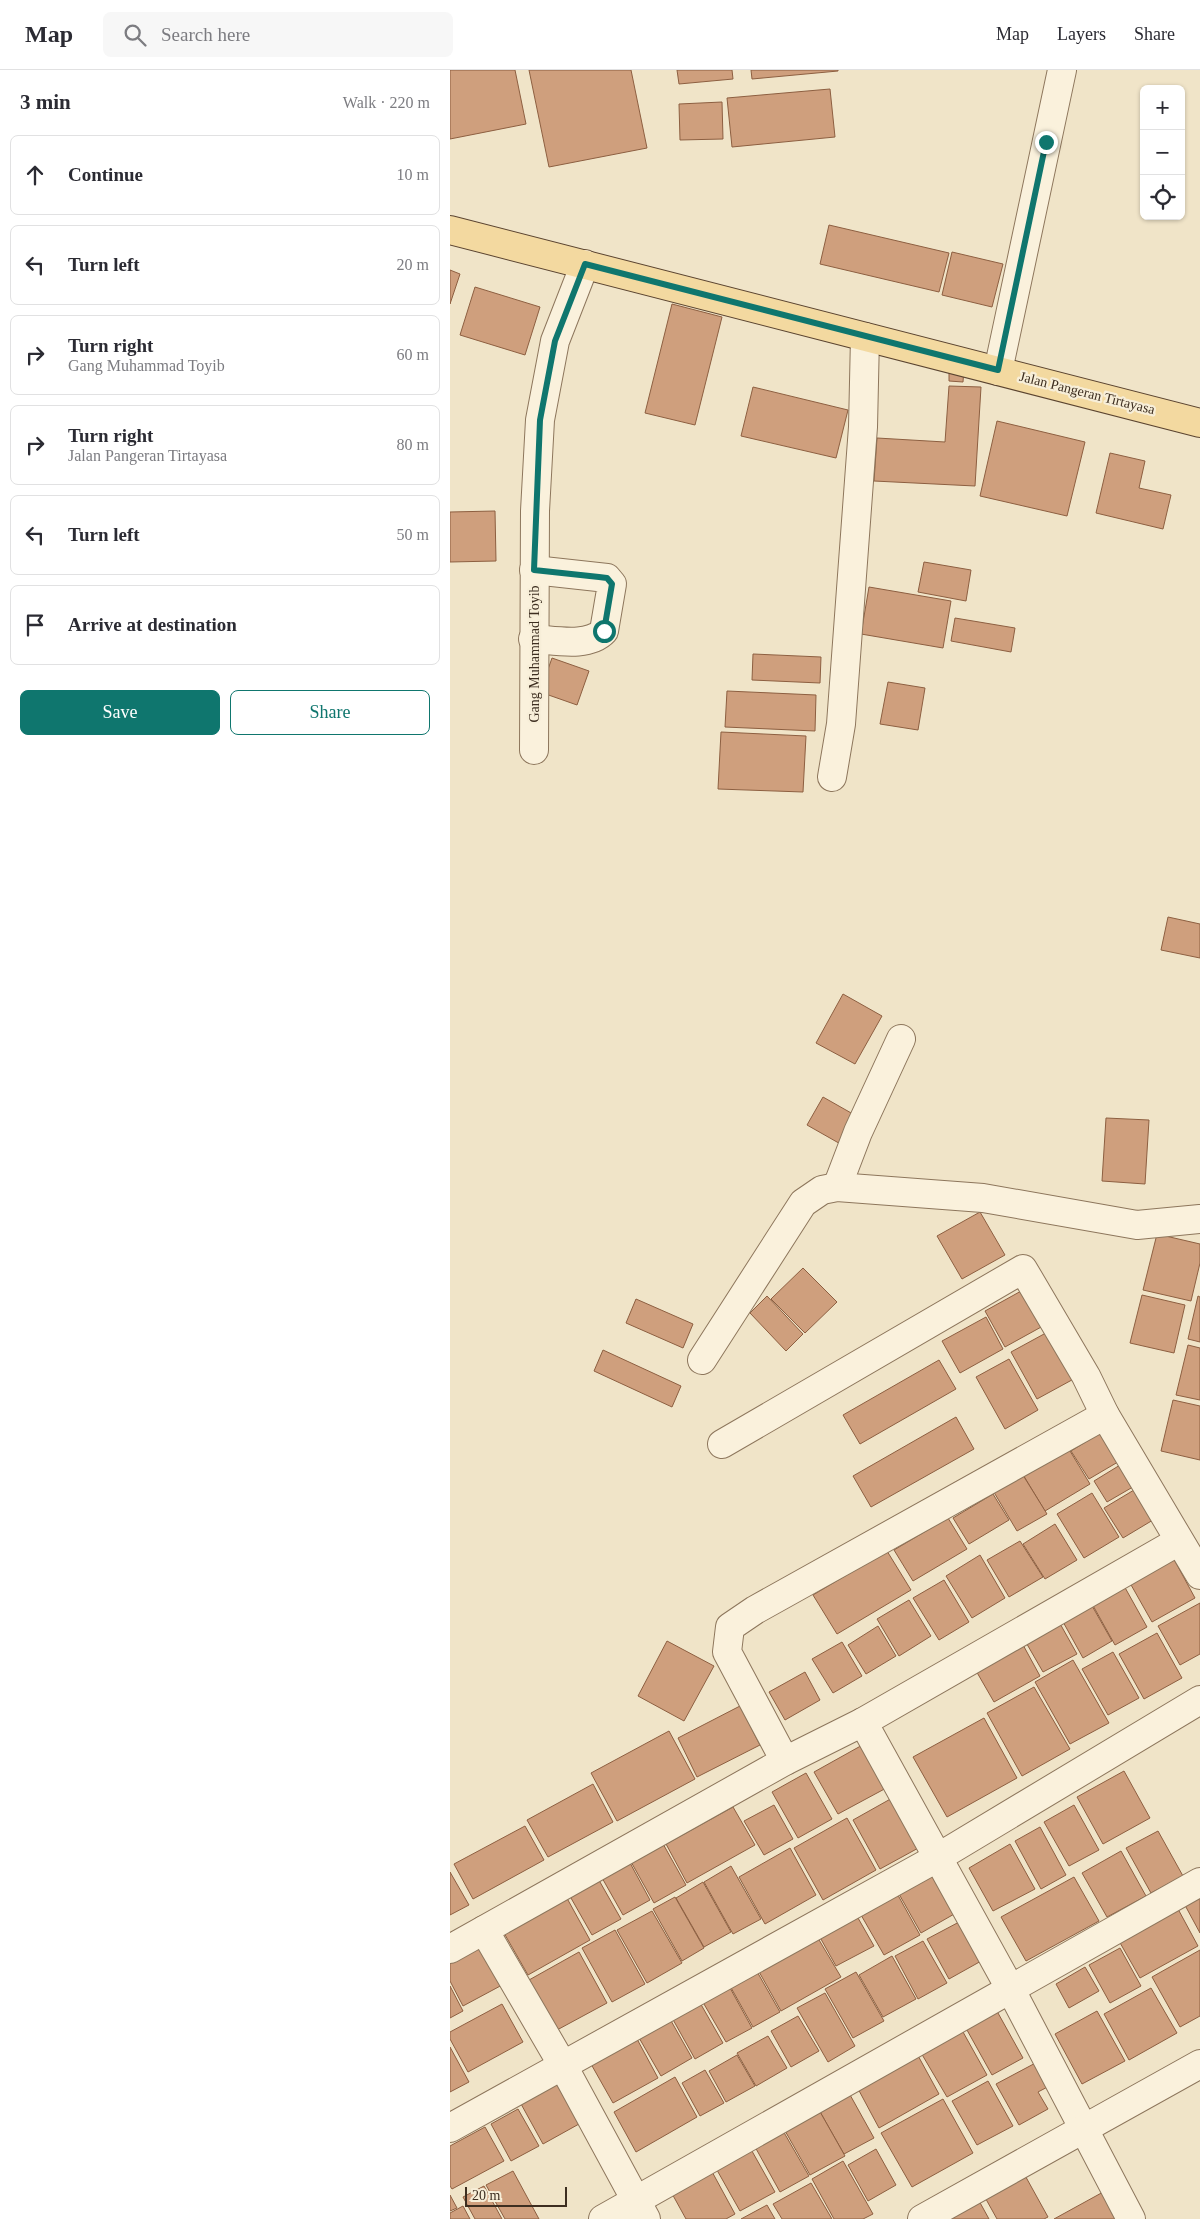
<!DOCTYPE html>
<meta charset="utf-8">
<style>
body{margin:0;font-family:"Times New Roman",serif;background:#f7f7f7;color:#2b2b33}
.controls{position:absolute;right:15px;top:15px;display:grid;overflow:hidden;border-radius:8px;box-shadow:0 1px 4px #0004}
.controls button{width:45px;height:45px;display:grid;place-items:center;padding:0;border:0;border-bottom:1px solid #e1e1e2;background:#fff;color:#2b2b33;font:25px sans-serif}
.scale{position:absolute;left:15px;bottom:12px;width:102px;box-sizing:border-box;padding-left:5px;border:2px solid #3d2e20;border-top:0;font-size:14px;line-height:18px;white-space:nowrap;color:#3d2e20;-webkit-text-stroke:4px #f7eed8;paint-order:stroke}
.stop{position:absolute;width:15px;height:15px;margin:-11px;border:4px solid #0f766e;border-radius:50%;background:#fff}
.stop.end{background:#0f766e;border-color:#fff;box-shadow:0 1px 5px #0008}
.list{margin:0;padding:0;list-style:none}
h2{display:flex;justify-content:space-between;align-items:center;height:65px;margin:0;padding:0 20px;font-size:21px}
h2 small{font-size:16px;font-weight:400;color:#7c7c81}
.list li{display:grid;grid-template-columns:32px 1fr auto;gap:15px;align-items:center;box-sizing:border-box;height:80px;margin:0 10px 10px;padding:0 10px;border:1px solid #e1e1e2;border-radius:8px}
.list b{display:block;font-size:19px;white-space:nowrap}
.list p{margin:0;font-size:16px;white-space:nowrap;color:#7c7c81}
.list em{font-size:16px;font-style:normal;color:#7c7c81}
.actions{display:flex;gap:10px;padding:15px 20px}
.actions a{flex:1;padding:11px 0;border:1px solid #0f766e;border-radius:8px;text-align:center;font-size:18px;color:#0f766e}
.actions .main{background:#0f766e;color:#fff}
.icon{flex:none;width:28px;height:28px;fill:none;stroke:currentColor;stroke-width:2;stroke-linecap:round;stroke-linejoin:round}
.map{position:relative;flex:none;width:750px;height:2149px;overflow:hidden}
header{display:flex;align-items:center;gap:30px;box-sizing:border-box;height:70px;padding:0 25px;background:#fff;border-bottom:1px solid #e1e1e2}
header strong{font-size:24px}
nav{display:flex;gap:28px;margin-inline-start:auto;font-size:18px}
.search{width:350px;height:45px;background:#f7f7f7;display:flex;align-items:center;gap:12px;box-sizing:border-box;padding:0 18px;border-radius:8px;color:#7c7c81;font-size:19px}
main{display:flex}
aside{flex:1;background:#fff}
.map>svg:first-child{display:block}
.building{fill:#cf9f7d;stroke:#8d5f41}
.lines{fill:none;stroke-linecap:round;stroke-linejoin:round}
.minor-casing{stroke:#8d765c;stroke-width:30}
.major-casing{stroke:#5b4430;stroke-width:30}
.minor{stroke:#faf1dc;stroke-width:28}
.major{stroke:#f3d9a0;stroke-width:28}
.route{stroke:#0f766e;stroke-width:6}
.labels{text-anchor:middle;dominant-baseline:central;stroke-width:4.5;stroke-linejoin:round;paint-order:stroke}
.street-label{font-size:14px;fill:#3d2e20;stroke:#f7eed8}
</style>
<header>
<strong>Map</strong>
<div class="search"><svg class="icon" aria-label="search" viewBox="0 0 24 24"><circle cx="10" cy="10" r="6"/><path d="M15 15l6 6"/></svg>Search here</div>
<nav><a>Map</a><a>Layers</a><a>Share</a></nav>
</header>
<main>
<aside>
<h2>3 min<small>Walk · 220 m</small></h2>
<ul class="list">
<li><svg class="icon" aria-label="ahead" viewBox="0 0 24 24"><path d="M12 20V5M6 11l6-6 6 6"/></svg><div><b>Continue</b></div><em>10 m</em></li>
<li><svg class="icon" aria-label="left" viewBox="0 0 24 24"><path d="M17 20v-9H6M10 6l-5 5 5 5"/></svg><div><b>Turn left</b></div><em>20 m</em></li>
<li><svg class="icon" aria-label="right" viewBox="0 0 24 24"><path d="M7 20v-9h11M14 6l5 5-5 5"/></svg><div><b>Turn right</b><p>Gang Muhammad Toyib</p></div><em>60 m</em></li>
<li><svg class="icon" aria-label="right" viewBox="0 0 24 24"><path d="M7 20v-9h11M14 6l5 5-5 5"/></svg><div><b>Turn right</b><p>Jalan Pangeran Tirtayasa</p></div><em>80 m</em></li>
<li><svg class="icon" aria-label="left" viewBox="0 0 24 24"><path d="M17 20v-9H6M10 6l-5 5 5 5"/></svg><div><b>Turn left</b></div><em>50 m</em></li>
<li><svg class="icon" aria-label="arrive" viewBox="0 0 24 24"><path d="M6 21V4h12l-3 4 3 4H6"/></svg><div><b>Arrive at destination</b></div></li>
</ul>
<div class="actions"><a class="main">Save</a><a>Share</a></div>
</aside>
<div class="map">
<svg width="750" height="2149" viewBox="0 0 750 2149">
<rect width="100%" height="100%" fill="#f0e4c8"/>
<g class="building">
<polygon points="0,0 65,0 76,54 0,69"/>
<polygon points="79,0 181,0 197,78 99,97"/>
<polygon points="227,0 282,0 283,9 229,14"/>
<polygon points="301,0 388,0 388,1 302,9"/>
<polygon points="380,19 385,67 282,77 277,28"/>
<polygon points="272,32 273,69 230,70 229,34"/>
<polygon points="379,155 499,183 489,222 370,194"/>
<polygon points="502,182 553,194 542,237 492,225"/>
<polygon points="0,200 10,204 0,234"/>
<polygon points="25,217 90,237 75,285 10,265"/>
<polygon points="222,234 272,247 245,355 195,343"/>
<polygon points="499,298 514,298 513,312 499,311"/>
<polygon points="499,316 531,317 525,416 424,411 427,368 495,372"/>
<polygon points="303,317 398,340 386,388 291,366"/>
<polygon points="547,351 635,372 617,446 530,426"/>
<polygon points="660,383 695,391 689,418 721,425 713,459 646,443"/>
<polygon points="45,441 46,491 0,492 0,442"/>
<polygon points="474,492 521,500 516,531 468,522"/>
<polygon points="419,517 501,531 493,578 411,564"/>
<polygon points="505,548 565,558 561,582 501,571"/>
<polygon points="303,584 371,587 370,613 302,610"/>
<polygon points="102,588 139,601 127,635 90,622"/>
<polygon points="438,612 475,618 468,660 430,654"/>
<polygon points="277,621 366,625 365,661 275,657"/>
<polygon points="271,662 356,666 353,722 268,719"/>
<polygon points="718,847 750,854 750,888 711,880"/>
<polygon points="393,924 432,946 405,994 366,973"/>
<polygon points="373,1027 410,1048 394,1076 357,1055"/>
<polygon points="656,1048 699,1050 695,1114 652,1111"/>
<polygon points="530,1142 555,1185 512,1209 487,1166"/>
<polygon points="707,1164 750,1174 750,1193 741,1231 693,1220"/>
<polygon points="353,1198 387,1232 355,1263 321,1229"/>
<polygon points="573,1220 593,1256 555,1277 535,1241"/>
<polygon points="692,1225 735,1235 724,1283 680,1273"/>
<polygon points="317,1226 353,1264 336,1281 300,1243"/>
<polygon points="748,1226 750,1227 750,1272 738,1269"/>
<polygon points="186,1229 243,1254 233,1278 176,1253"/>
<polygon points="536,1247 553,1279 510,1303 492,1271"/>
<polygon points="605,1258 631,1305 587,1329 561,1282"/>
<polygon points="738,1275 750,1278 750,1330 726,1325"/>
<polygon points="153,1280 231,1316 222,1337 144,1301"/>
<polygon points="559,1289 588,1340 555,1359 526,1307"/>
<polygon points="489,1290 506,1319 410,1374 393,1345"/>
<polygon points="723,1330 750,1336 750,1390 711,1381"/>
<polygon points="506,1347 524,1379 421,1437 403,1406"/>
<polygon points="655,1360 673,1389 639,1409 621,1381"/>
<polygon points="617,1376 640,1414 595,1441 572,1403"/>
<polygon points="675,1392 688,1414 657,1432 644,1411"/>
<polygon points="571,1402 597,1444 567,1461 542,1419"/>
<polygon points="684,1420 703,1450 673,1468 654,1438"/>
<polygon points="642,1423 669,1467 634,1488 607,1444"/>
<polygon points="543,1424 559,1450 519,1474 503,1448"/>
<polygon points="498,1448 517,1479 463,1511 444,1480"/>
<polygon points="605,1454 627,1490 595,1509 573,1474"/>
<polygon points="570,1471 593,1507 559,1527 537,1490"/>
<polygon points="437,1481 461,1520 387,1564 363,1525"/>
<polygon points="720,1482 745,1528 702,1552 676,1506"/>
<polygon points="530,1485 555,1528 522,1548 496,1506"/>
<polygon points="494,1510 519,1552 489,1570 463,1528"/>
<polygon points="673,1514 697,1557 665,1575 641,1532"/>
<polygon points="459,1530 481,1566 449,1586 427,1549"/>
<polygon points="750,1533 750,1584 730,1595 708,1556"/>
<polygon points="641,1534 662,1571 633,1588 612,1550"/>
<polygon points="608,1550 627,1584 593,1602 574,1569"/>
<polygon points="428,1556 446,1586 416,1604 398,1575"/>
<polygon points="707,1563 732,1608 694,1629 669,1584"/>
<polygon points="217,1571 264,1596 234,1651 188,1626"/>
<polygon points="392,1572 412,1606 383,1623 362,1589"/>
<polygon points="572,1573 590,1606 544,1632 525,1599"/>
<polygon points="663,1582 689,1628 658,1645 632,1599"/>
<polygon points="623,1590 659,1653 620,1674 585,1612"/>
<polygon points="355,1602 370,1630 335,1650 319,1622"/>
<polygon points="584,1617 620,1679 572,1706 537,1643"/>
<polygon points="290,1636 310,1675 247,1707 228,1668"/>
<polygon points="534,1648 567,1708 497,1747 463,1687"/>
<polygon points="219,1661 245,1709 167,1751 141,1703"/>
<polygon points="416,1673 440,1716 388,1744 364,1702"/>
<polygon points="674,1701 700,1748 653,1774 627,1727"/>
<polygon points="356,1703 382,1749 348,1768 322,1722"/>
<polygon points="143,1714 163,1752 98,1787 77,1750"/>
<polygon points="444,1727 472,1776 430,1799 403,1750"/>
<polygon points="324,1735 343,1769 314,1785 294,1751"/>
<polygon points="624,1735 649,1780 619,1796 594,1752"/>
<polygon points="283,1737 305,1775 237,1813 216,1774"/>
<polygon points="397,1748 426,1800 373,1830 344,1778"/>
<polygon points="75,1756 94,1790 23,1829 4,1794"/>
<polygon points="590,1757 616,1805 591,1819 565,1771"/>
<polygon points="708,1761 733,1806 701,1823 676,1778"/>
<polygon points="212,1772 236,1815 204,1833 180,1790"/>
<polygon points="560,1774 585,1819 543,1841 519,1798"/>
<polygon points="340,1778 366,1825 315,1854 289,1807"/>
<polygon points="671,1781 696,1826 657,1847 632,1803"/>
<polygon points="179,1791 200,1830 173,1845 151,1806"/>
<polygon points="487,1793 513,1839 471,1863 445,1817"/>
<polygon points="281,1796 311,1849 283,1864 254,1812"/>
<polygon points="0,1802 19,1835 0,1845"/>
<polygon points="146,1805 171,1849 142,1865 117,1821"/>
<polygon points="624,1807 649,1851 576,1891 551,1847"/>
<polygon points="253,1812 281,1862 254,1877 226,1828"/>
<polygon points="750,1815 750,1863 730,1826"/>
<polygon points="444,1818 470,1865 434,1885 407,1838"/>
<polygon points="113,1821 140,1870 78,1905 50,1856"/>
<polygon points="225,1827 254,1878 232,1891 203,1839"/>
<polygon points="728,1839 748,1876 690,1908 669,1871"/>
<polygon points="202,1841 232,1893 197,1913 167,1860"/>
<polygon points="404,1841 424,1876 386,1896 367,1862"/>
<polygon points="511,1851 533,1890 499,1909 477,1869"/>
<polygon points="362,1858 391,1907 331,1941 303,1891"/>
<polygon points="165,1860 195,1914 162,1932 132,1878"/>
<polygon points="30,1869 54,1914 13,1936 0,1911 0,1886"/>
<polygon points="473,1871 497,1913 468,1929 445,1886"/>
<polygon points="670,1878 691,1916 660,1933 639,1895"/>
<polygon points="750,1880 750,1946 730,1957 702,1907"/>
<polygon points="129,1882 157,1933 107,1960 79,1910"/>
<polygon points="442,1886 466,1929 433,1947 409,1905"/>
<polygon points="301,1891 330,1942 303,1957 275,1907"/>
<polygon points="635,1897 649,1921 619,1938 606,1914"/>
<polygon points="406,1902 434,1951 403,1968 375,1919"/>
<polygon points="274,1907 302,1958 276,1972 247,1922"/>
<polygon points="0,1916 13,1941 0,1948"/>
<polygon points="701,1918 727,1963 679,1990 654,1944"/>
<polygon points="375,1923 405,1976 378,1992 347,1938"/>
<polygon points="249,1931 273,1973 245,1989 221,1946"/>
<polygon points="52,1934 73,1972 18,2002 0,1969 0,1962"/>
<polygon points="543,1934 573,1988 542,2005 512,1951"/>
<polygon points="647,1941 675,1991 632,2014 605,1964"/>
<polygon points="348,1946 369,1981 341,1997 321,1961"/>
<polygon points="220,1949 242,1988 211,2006 188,1966"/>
<polygon points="508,1953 537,2005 497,2027 467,1976"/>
<polygon points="318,1966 337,1998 306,2016 287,1983"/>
<polygon points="187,1969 208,2008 163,2033 141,1994"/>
<polygon points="0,1977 19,2012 0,2022"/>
<polygon points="466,1982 489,2024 429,2058 406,2015"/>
<polygon points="287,1985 305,2016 276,2032 259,2001"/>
<polygon points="593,1989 605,2013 588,2022 598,2039 569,2055 546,2014"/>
<polygon points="255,2000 274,2033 250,2046 232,2013"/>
<polygon points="101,2003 129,2054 93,2074 65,2023"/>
<polygon points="225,2007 247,2047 186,2082 164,2042"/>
<polygon points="538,2011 563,2056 527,2075 502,2031"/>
<polygon points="399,2023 424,2068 394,2084 369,2040"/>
<polygon points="493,2029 523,2083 462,2117 431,2063"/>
<polygon points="68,2039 89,2076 61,2091 41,2054"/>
<polygon points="369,2040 395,2086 360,2105 334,2059"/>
<polygon points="35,2057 54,2091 2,2119 0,2116 0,2076"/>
<polygon points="332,2059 359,2106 330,2122 304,2075"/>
<polygon points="298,2074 325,2122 290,2141 263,2093"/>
<polygon points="426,2079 446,2115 418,2131 398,2095"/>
<polygon points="393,2091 423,2144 413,2149 384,2149 362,2109"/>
<polygon points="260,2098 285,2144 276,2149 236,2149 220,2120"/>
<polygon points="572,2100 598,2147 594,2149 547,2149 532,2122"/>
<polygon points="63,2101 89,2149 55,2149 36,2115"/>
<polygon points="361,2113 382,2149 332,2149 323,2134"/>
<polygon points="34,2116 52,2149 25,2149 13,2127"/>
<polygon points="655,2121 671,2149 604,2149"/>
<polygon points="0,2125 7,2138 0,2141"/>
<polygon points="528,2129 539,2149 497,2149"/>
<polygon points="317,2135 325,2149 291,2149"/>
<polygon points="13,2136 20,2149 0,2149 0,2143"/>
</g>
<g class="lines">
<defs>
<g id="minor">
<polyline points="548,301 612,0"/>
<path d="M 83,569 C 104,570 138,578 154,561 L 162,514 L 157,508 L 84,500"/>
<polyline points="84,680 85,441 90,350 105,271 135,194"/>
<polyline points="382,707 391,654 413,357 415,267"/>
<polyline points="387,1117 408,1062 451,969"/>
<polyline points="252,1290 353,1133 372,1120 387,1117 533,1128 687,1155 750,1149"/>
<polyline points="272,1374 573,1199 636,1306 655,1345 750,1505"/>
<polyline points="413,1652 561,1920 681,2149"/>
<polyline points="335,1691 277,1582 280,1557 305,1540 655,1345"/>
<polyline points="34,1860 112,1994 196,2149"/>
<polyline points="0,1879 335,1691 413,1652 729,1471"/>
<polyline points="0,2058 487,1788 750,1630"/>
<polyline points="153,2149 750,1812"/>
<polyline points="472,2149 750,1994"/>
</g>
<polyline id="major" points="0,160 750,353"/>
</defs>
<use href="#minor" class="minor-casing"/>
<use href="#major" class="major-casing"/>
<use href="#minor" class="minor"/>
<use href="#major" class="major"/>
</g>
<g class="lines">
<polyline class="route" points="154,561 162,514 157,508 149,507 84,500 90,350 105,271 135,194 548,300 596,72"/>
</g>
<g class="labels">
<g class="street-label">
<text transform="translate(637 323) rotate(14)">Jalan Pangeran Tirtayasa</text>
<text transform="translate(84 584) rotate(-90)">Gang Muhammad Toyib</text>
</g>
</g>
</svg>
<div class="controls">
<button>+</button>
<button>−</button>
<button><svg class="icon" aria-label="locate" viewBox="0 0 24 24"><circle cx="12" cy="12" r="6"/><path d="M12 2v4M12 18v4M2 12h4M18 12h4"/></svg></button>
</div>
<div class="scale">20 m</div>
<div class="stop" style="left:154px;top:561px"></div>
<div class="stop end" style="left:596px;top:72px"></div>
</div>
</main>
